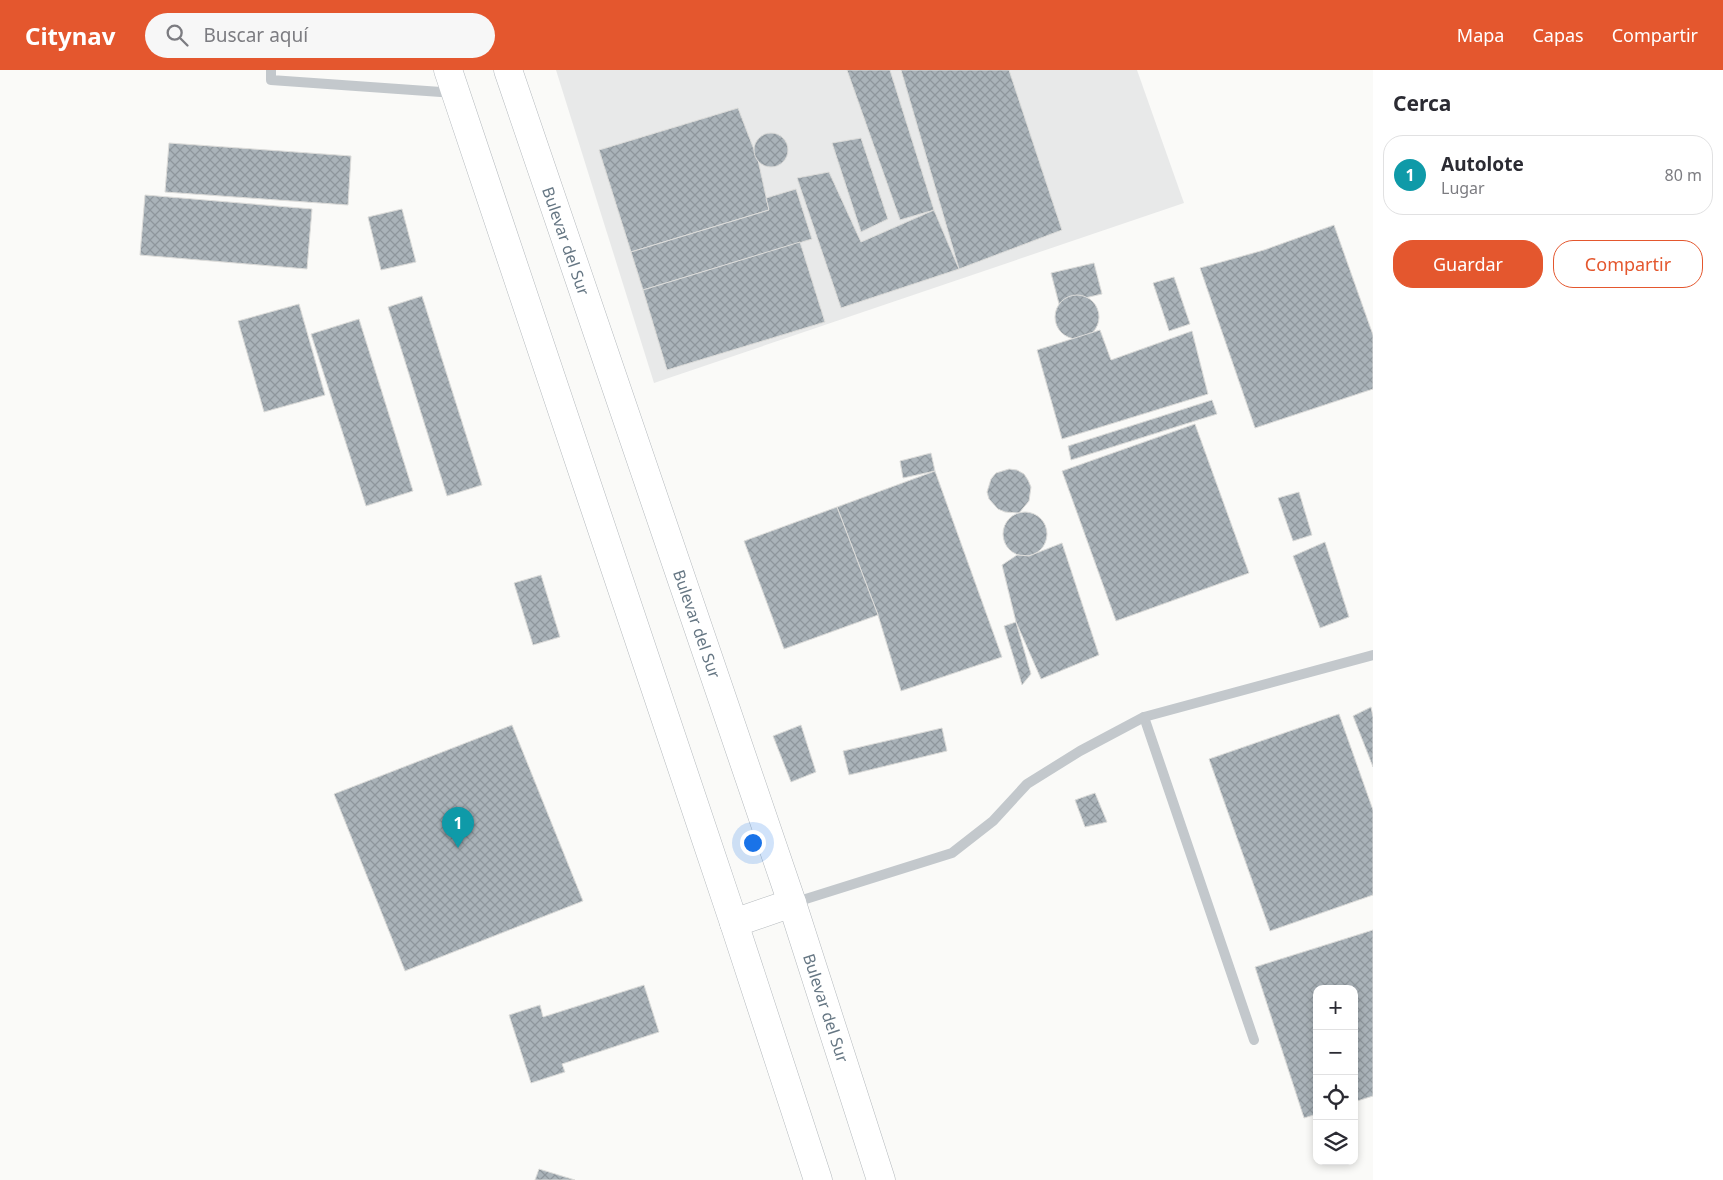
<!DOCTYPE html>
<html lang="es">
<meta charset="utf-8">
<style>
body{margin:0;font-family:"Noto Sans",sans-serif;background:#f7f7f7;color:#2b2b33}
.controls{position:absolute;right:15px;bottom:15px;display:grid;overflow:hidden;border-radius:10px;box-shadow:0 2px 8px #0003}
.controls button{width:45px;height:45px;display:grid;place-items:center;padding:0;border:0;border-bottom:1px solid #e1e1e2;background:#fff;color:#2b2b33;font:25px sans-serif}
.you{position:absolute;left:752px;top:772px;width:18px;height:18px;margin:-12px;border:4px solid #fff;border-radius:50%;background:#1a73e8;box-shadow:0 0 0 8px #1a73e833}
.badge{display:grid;place-items:center;width:32px;height:32px;border-radius:50%;background:#e4572e;color:#fff;font-size:16px;font-weight:700}
.pin{position:absolute;translate:-50% -41px;filter:drop-shadow(0 1px 2px #0008)}
.pin::after{content:'';position:absolute;top:26px;width:18px;height:15px;background:inherit;clip-path:polygon(0 0,100% 0,50% 100%)}
.list{margin:0;padding:0;list-style:none}
h2{display:flex;justify-content:space-between;align-items:center;height:65px;margin:0;padding:0 20px;font-size:21px}
h2 small{font-size:16px;font-weight:400;color:#7c7c81}
.list li{display:grid;grid-template-columns:32px 1fr auto;gap:15px;align-items:center;box-sizing:border-box;height:80px;margin:0 10px 10px;padding:0 10px;border:1px solid #e1e1e2;border-radius:20px}
.list b{display:block;font-size:19px;white-space:nowrap}
.list p{margin:0;font-size:16px;white-space:nowrap;color:#7c7c81}
.list em{font-size:16px;font-style:normal;color:#7c7c81}
.actions{display:flex;gap:10px;padding:15px 20px}
.actions a{flex:1;padding:11px 0;border:1px solid #e4572e;border-radius:20px;text-align:center;font-size:18px;color:#e4572e}
.actions .main{background:#e4572e;color:#fff}
.icon{flex:none;width:28px;height:28px;fill:none;stroke:currentColor;stroke-width:2;stroke-linecap:round;stroke-linejoin:round}
.map{position:relative;flex:none;width:1373px;height:1110px;overflow:hidden}
header{display:flex;align-items:center;gap:30px;box-sizing:border-box;height:70px;padding:0 25px;background:#e4572e;color:#fff}
header strong{font-size:24px}
nav{display:flex;gap:28px;margin-inline-start:auto;font-size:18px}
.search{width:350px;height:45px;background:#f7f7f7;display:flex;align-items:center;gap:12px;box-sizing:border-box;padding:0 18px;border-radius:28px;color:#7c7c81;font-size:19px}
main{display:flex}
aside{flex:1;background:#fff}
.map>svg:first-child{display:block}
.built{fill:#e8e9e9}
.building{fill:url(#building-cross-hatch);stroke:#dcdcda}
.lines{fill:none;stroke-linecap:round;stroke-linejoin:round}
.trunk-casing{stroke:#b4b9bd;stroke-width:29}
.service{stroke:#c3c8cc;stroke-width:10}
.trunk{stroke:#fff;stroke-width:28}
.labels{text-anchor:middle;dominant-baseline:central;stroke-width:5;stroke-linejoin:round;paint-order:stroke}
.street-label{font-size:16px;fill:#657683;stroke:#fff}
</style>
<header>
<strong>Citynav</strong>
<div class="search"><svg class="icon" aria-label="search" viewBox="0 0 24 24"><circle cx="10" cy="10" r="6"/><path d="M15 15l6 6"/></svg>Buscar aquí</div>
<nav><a>Mapa</a><a>Capas</a><a>Compartir</a></nav>
</header>
<main>
<div class="map">
<svg width="1373" height="1110" viewBox="0 0 1373 1110">
<defs>
<pattern id="building-cross-hatch" width="8" height="8" patternUnits="userSpaceOnUse" patternTransform="scale(1.25)"><rect width="8" height="8" fill="#aab3b9"/><path d="M0 0l8 8M0 8l8-8" fill="none" stroke="#8e969c"/></pattern>
</defs>
<rect width="100%" height="100%" fill="#fafaf8"/>
<polygon class="built" points="556,0 1137,0 1184,133 654,313"/>
<g class="building">
<polygon points="847,0 890,0 934,140 900,150"/>
<polygon points="901,0 1009,0 1062,160 959,199"/>
<polygon points="738,38 758,90 769,140 631,182 599,80"/>
<circle cx="771" cy="80" r="17"/>
<polygon points="861,68 888,149 861,162 832,73"/>
<polygon points="169,73 351,86 348,135 165,122"/>
<polygon points="829,102 861,172 934,140 959,199 841,238 797,108"/>
<polygon points="796,119 812,169 643,220 631,182 769,140 766,128"/>
<polygon points="145,125 312,139 307,199 140,185"/>
<polygon points="402,139 416,192 381,200 368,147"/>
<polygon points="1334,155 1373,265 1373,319 1255,358 1200,198 1264,180"/>
<polygon points="800,172 825,252 667,300 643,220"/>
<polygon points="1094,193 1102,224 1059,234 1051,203"/>
<polygon points="1174,207 1190,254 1169,261 1153,213"/>
<circle cx="1077" cy="247" r="22"/>
<polygon points="422,226 482,415 447,426 388,237"/>
<polygon points="299,234 325,325 264,342 238,251"/>
<polygon points="359,249 413,421 366,436 311,264"/>
<polygon points="1100,260 1111,290 1192,261 1208,324 1062,369 1037,280"/>
<polygon points="1212,330 1217,344 1071,390 1068,376"/>
<polygon points="1195,354 1249,503 1116,551 1062,401"/>
<polygon points="931,383 935,401 903,408 900,391"/>
<polygon points="1009,399 1017,400 1024,404 1028,410 1031,417 1029,431 1019,443 1005,442 998,439 989,429 987,422 991,409 996,403"/>
<polygon points="935,401 1002,587 901,621 878,545 837,437"/>
<polygon points="1299,422 1312,465 1293,471 1278,428"/>
<polygon points="837,437 878,545 784,579 744,471"/>
<circle cx="1025" cy="464" r="22"/>
<polygon points="1325,472 1349,547 1320,558 1293,486"/>
<polygon points="1062,473 1099,585 1041,609 1016,552 1002,495 1017,485 1029,486"/>
<polygon points="541,505 560,567 533,575 514,513"/>
<polygon points="1016,552 1031,604 1022,615 1004,556"/>
<polygon points="1371,637 1373,647 1373,697 1353,646"/>
<polygon points="1339,644 1373,740 1373,825 1270,861 1209,689"/>
<polygon points="512,655 583,831 405,901 334,724"/>
<polygon points="801,655 816,702 791,712 773,666"/>
<polygon points="942,658 947,681 849,705 843,681"/>
<polygon points="1095,723 1107,752 1085,757 1075,730"/>
<polygon points="1373,860 1373,1026 1354,1032 1354,919 1317,919 1317,1044 1304,1048 1255,897"/>
<polygon points="644,915 659,962 562,994 565,1002 531,1013 509,945 540,935 543,947"/>
<polygon points="539,1099 575,1110 535,1110"/>
</g>
<g class="lines">
<defs>
<g id="trunk">
<polyline points="448,0 734,853 818,1110"/>
<polyline points="508,0 792,833 881,1110"/>
<polyline points="734,853 792,833"/>
</g>
</defs>
<use href="#trunk" class="trunk-casing"/>
<g class="service">
<polyline points="271,0 271,10 455,23"/>
<polyline points="1144,647 1254,970"/>
<polyline points="793,833 952,783 993,751 1027,714 1080,681 1144,647 1373,585"/>
</g>
<use href="#trunk" class="trunk"/>
</g>
<g class="labels">
<g class="street-label">
<text transform="translate(566 171) rotate(71)">Bulevar del Sur</text>
<text transform="translate(697 554) rotate(71)">Bulevar del Sur</text>
<text transform="translate(826 938) rotate(72)">Bulevar del Sur</text>
</g>
</g>
</svg>
<div class="controls">
<button>+</button>
<button>−</button>
<button><svg class="icon" aria-label="locate" viewBox="0 0 24 24"><circle cx="12" cy="12" r="6"/><path d="M12 2v4M12 18v4M2 12h4M18 12h4"/></svg></button>
<button><svg class="icon" aria-label="layers" viewBox="0 0 24 24"><path d="M12 4l9 5-9 5-9-5zM3 14l9 5 9-5"/></svg></button>
</div>
<div class="you"></div>
<div class="pin badge" style="left:458px;top:778px;background:#0f9aa8">1</div>
</div>
<aside>
<h2>Cerca<small></small></h2>
<ul class="list">
<li><span class="badge" style="background:#0f9aa8">1</span><div><b>Autolote</b><p>Lugar</p></div><em>80 m</em></li>
</ul>
<div class="actions"><a class="main">Guardar</a><a>Compartir</a></div>
</aside>
</main>
